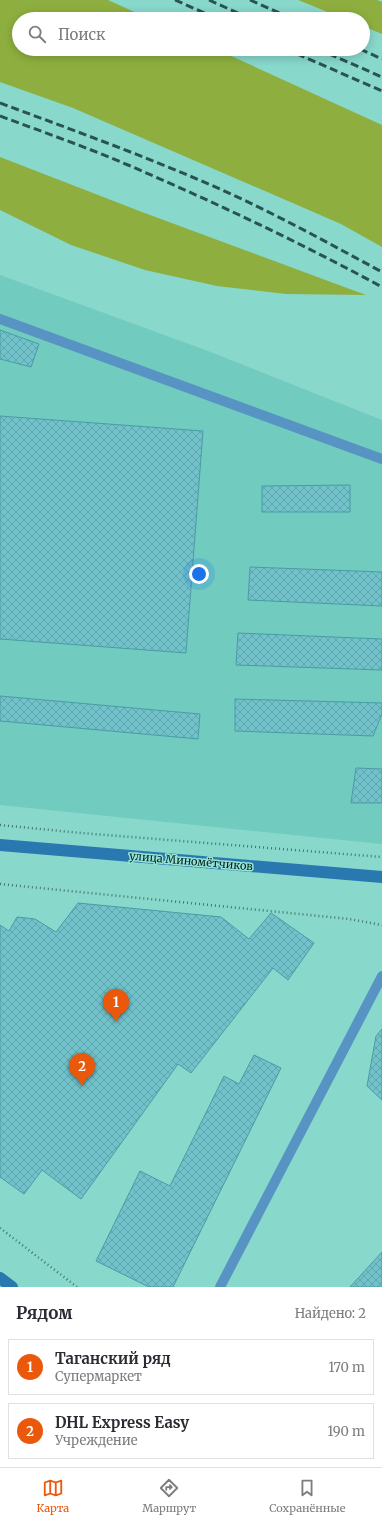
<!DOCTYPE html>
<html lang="ru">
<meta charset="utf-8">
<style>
body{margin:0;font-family:Merriweather,serif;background:#f2f2f3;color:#2b2b33}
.you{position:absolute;left:199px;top:574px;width:14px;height:14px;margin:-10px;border:3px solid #fff;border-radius:50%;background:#1a73e8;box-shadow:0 0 0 6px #1a73e833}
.badge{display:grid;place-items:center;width:26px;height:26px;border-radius:50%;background:#ea580c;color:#fff;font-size:13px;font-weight:700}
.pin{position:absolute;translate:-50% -33px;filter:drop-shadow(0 1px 2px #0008)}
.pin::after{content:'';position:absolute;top:21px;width:14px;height:12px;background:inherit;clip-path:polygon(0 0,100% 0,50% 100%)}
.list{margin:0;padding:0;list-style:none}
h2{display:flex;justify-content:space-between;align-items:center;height:52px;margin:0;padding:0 16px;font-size:17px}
h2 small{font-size:13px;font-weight:400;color:#7c7c81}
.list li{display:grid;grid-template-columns:26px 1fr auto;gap:12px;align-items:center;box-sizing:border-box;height:56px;margin:0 8px 8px;padding:0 8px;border:1px solid #e1e1e2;border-radius:0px}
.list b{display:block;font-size:15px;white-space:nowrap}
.list p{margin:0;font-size:13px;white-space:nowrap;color:#7c7c81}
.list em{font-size:13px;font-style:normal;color:#7c7c81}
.icon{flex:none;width:22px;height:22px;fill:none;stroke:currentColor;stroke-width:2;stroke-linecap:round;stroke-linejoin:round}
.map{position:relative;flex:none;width:382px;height:1287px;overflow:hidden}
.search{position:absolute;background:#fff;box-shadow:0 2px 10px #0003;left:12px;right:12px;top:12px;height:44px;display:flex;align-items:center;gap:10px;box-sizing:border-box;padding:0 14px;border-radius:22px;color:#7c7c81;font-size:15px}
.sheet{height:180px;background:#fff}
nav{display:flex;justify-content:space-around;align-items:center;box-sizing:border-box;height:56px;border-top:1px solid #e1e1e2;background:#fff;font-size:11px;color:#7c7c81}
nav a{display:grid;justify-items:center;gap:2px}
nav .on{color:#ea580c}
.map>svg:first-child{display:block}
.built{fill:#71cbbe}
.green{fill:#8eaf3f}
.building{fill:url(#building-cross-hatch);stroke:#4a9ca4}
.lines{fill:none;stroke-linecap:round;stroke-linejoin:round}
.path{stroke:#427770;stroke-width:2.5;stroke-dasharray:1 3;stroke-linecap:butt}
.lane{stroke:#5894c3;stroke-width:10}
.secondary{stroke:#2978b0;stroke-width:12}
.rail{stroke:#28544e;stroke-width:3;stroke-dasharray:8 4;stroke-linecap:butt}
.labels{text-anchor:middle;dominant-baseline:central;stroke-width:3;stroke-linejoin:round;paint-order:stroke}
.street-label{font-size:11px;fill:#001d19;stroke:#95e5d9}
</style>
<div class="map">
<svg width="382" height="1287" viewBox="0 0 382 1287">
<defs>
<pattern id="building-cross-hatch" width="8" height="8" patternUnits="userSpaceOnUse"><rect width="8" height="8" fill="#71c2ca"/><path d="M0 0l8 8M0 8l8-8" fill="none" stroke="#60a6ad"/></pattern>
</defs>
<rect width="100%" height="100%" fill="#88d8cc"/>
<polygon class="built" points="0,275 208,351 382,420 382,844 0,805"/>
<g class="green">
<polygon points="0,0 108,0 150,19 19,19 19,49 216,49 382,125 382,247 341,224 73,108 0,82"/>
<polygon points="298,0 377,0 382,2 382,34 363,26 363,19 345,19"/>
<polygon points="0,157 142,212 366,295 286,294 217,286 145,270 71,245 0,210"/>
</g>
<g class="building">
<polygon points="0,330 39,344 31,367 0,359"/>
<polygon points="0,416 203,431 186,653 0,639"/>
<polygon points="350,485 350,512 262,512 262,486"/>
<polygon points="250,567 382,572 382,606 248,600"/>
<polygon points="238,633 382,639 382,670 236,665"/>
<polygon points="0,696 200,714 198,739 0,721"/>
<polygon points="235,699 382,703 382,714 373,736 235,731"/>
<polygon points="356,768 382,769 382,803 351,803"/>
<polygon points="78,903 221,917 249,939 271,913 314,943 288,980 273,968 191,1073 178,1064 81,1199 42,1170 24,1194 0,1177 0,925 9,931 17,917 35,919 56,932"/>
<polygon points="382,1029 382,1100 367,1086 376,1036"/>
<polygon points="254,1055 281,1068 173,1287 149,1287 96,1261 140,1171 170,1186 224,1076 239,1084"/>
<polygon points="382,1252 382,1287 350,1287"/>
</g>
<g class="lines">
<g class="path">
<polyline points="0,825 81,833 382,857"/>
<polyline points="0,884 349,919 382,925"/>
<polyline points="0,1228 77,1287"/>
</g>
<g class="lane">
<polyline points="0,319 382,459"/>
<polyline points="220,1287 382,976"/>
</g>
<g class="secondary">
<polyline points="0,845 382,877"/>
<polyline points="0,1278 12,1287"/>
</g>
<g class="rail">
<polyline points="175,0 218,19"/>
<polyline points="209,0 251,19"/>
<polyline points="250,0 293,19"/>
<polyline points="286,49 382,91"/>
<polyline points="318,49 382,77"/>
<polyline points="360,49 382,59"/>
<path d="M 0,103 C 78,132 156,160 231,194 C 283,218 332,245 382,272"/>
<path d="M 0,116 C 43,132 86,147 128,165 C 214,202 299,242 382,287"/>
</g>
</g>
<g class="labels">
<g class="street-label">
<text transform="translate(191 861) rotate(5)">улица Миномётчиков</text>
</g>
</g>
</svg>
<div class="you"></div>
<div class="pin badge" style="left:116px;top:1022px">1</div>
<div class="pin badge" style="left:82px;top:1086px">2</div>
<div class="search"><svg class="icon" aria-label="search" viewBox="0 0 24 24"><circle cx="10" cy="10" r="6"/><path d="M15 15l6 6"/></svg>Поиск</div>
</div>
<section class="sheet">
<h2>Рядом<small>Найдено: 2</small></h2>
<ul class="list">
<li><span class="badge">1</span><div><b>Таганский ряд</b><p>Супермаркет</p></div><em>170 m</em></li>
<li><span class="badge">2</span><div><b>DHL Express Easy</b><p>Учреждение</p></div><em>190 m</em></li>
</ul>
</section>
<nav>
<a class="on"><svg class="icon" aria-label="map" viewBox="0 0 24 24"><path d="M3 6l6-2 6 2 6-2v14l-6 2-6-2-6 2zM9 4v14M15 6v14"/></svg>Карта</a>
<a><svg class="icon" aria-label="directions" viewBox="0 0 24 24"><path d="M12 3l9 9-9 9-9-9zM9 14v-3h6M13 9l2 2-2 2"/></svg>Маршрут</a>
<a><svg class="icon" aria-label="saved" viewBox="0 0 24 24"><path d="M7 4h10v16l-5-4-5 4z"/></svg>Сохранённые</a>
</nav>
